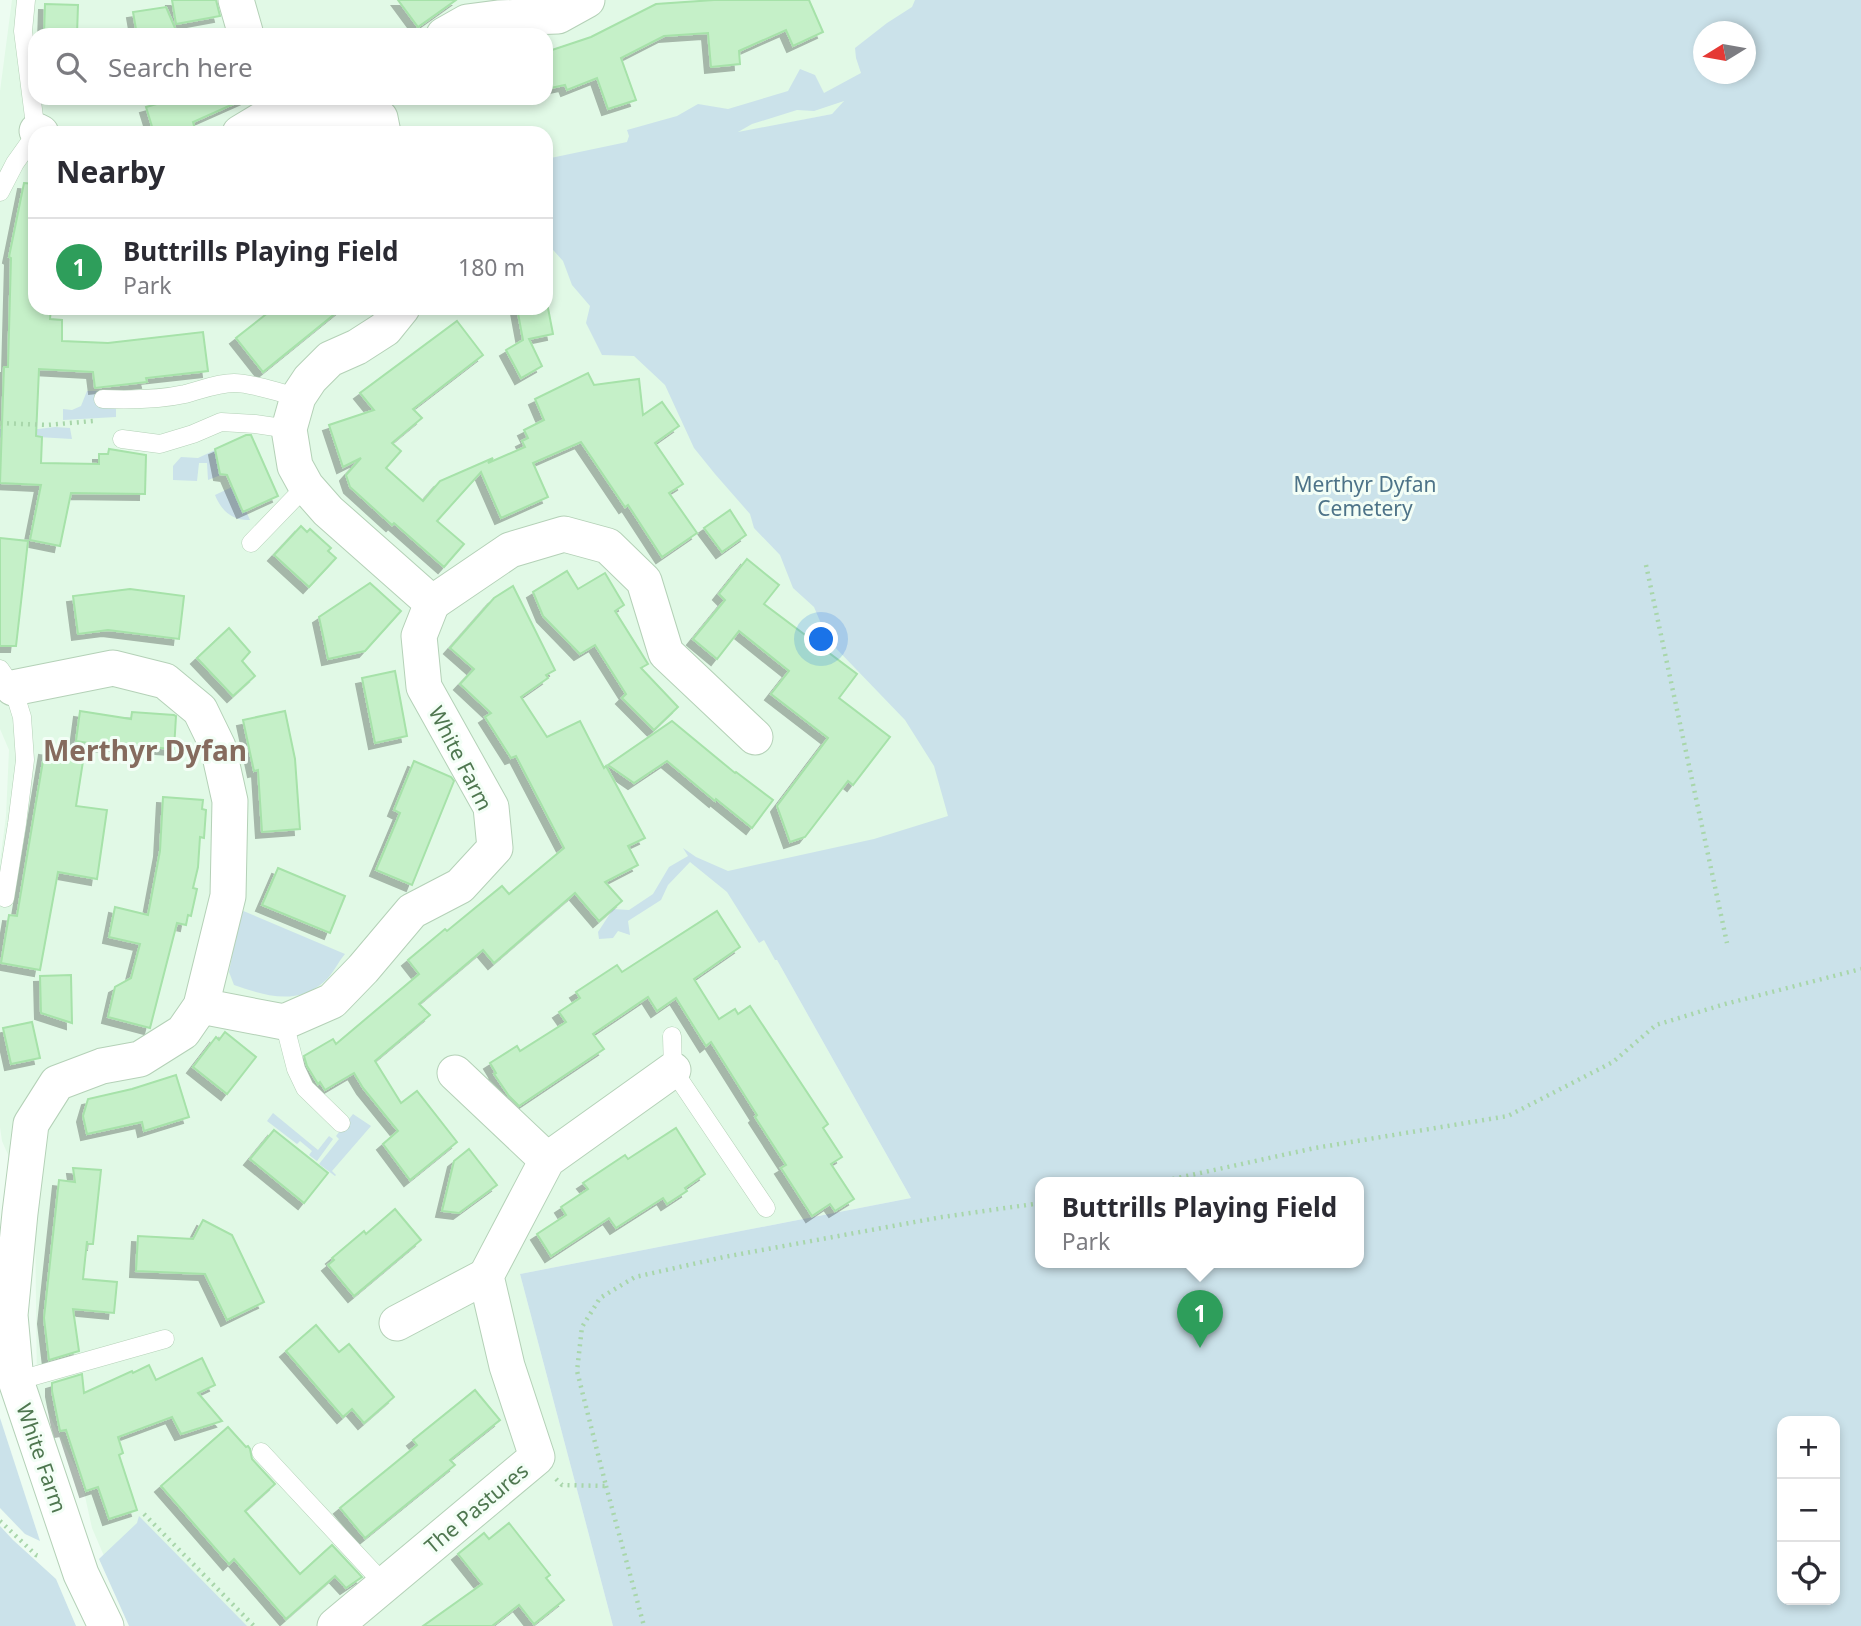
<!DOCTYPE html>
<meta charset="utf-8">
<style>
body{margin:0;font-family:"Noto Sans",sans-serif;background:#f2f2f3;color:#2b2b33}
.controls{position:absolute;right:21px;bottom:21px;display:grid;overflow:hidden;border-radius:14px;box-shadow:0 4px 10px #0003}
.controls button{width:63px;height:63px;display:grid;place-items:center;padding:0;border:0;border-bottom:2px solid #e1e1e2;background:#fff;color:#2b2b33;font:35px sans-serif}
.compass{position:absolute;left:1693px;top:21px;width:63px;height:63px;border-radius:50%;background:#fff;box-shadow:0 4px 10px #0003;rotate:259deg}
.you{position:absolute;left:822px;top:640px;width:24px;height:24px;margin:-18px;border:5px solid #fff;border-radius:50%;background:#1a73e8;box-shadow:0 0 0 10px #1a73e833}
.badge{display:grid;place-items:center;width:46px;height:46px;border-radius:50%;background:#7c3aed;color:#fff;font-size:23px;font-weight:700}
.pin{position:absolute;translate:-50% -58px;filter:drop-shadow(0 2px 4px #0008)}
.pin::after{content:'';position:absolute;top:37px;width:24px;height:21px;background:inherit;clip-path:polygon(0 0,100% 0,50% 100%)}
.popup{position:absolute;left:1035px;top:1177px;width:329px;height:91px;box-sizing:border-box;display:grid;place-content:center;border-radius:14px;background:#fff;filter:drop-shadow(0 2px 5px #0005);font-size:23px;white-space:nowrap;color:#7c7c81}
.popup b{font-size:26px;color:#2b2b33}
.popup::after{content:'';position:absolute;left:50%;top:100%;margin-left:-14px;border:14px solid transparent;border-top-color:#fff}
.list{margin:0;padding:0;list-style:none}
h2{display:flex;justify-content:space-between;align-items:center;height:91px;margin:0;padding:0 28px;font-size:30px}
h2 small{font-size:23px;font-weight:400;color:#7c7c81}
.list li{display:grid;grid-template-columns:46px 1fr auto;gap:21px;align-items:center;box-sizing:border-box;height:98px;padding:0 28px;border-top:2px solid #e1e1e2}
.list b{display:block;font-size:26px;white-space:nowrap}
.list p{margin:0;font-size:23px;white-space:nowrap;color:#7c7c81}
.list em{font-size:23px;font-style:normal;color:#7c7c81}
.icon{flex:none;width:38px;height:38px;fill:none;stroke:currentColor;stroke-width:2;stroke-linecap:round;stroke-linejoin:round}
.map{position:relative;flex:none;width:1861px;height:1626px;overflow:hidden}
.search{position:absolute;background:#fff;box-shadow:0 4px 10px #0003;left:28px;top:28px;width:525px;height:77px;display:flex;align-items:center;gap:18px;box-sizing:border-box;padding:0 24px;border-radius:21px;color:#7c7c81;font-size:26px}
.panel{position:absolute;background:#fff;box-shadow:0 4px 10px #0003;left:28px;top:126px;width:525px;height:189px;border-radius:21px}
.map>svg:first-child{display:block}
.residential{fill:#e1f9e6;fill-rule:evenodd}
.green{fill:#cbe2ea;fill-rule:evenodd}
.building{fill:#c5f0c8;stroke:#a6e2a9;stroke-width:2;filter:url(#shadow)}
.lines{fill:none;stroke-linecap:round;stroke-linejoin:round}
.lane-casing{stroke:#b4d1b7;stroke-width:19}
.street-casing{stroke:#b4d1b7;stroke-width:37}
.path{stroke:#a8d6aa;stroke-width:4.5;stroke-dasharray:2 5;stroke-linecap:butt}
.lane{stroke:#fff;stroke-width:18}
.street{stroke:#fff;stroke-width:35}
.labels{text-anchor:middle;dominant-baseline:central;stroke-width:6;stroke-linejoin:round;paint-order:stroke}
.park-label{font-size:21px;fill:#4d7388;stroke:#f3fef6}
.street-label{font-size:21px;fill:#4f7750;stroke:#f3fef6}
.district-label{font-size:28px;font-weight:bold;fill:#856b5e;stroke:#f3fef6}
</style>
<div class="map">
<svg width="1861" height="1626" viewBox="0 0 1861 1626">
<defs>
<filter id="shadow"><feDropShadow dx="-6" dy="6" stdDeviation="0" flood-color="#0004"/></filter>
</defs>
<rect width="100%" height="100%" fill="#edfcf1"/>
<path class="residential" d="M 12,0 L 937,0 L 929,18 L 832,114 L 546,172 L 546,133 L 35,133 L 35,308 L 546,308 L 546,185 L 964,787 L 974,842 L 745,903 L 911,1198 L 520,1274 L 613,1626 L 134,1626 L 92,1528 L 81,1478 L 37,1390 L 35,1216 L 2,1141 L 0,1127 L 0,862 L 6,816 L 9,750 L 0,729 L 0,91 ZM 35,35 L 546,35 L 546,98 L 35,98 Z"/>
<g class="green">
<path d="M 915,0 L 1861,0 L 1861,1626 L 613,1626 L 520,1274 L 911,1198 L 777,960 L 775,960 L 764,940 L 759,943 L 727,892 L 690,862 L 668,885 L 661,900 L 628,921 L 630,935 L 618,931 L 613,938 L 599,939 L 598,932 L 613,909 L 629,910 L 653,894 L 669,867 L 688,856 L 683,848 L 696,857 L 728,871 L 874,839 L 948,816 L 934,766 L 905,720 L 828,640 L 814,607 L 793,588 L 780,555 L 754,528 L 750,514 L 715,474 L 694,448 L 665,385 L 634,356 L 602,355 L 586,323 L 590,306 L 572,285 L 563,261 L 546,242 L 546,159 L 627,142 L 629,136 L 627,130 L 677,116 L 698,104 L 728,109 L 788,91 L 800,69 L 815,75 L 824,93 L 861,73 L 856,58 L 855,48 L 887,23 L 912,7 ZM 1703,32 L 1745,32 L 1745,74 L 1703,74 ZM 844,101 L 832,114 L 738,132 L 752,124 L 797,110 L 814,111 ZM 1041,1182 L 1359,1182 L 1359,1262 L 1041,1262 ZM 1782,1421 L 1835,1421 L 1835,1600 L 1782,1600 Z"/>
<polygon points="87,391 101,391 101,407 116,407 116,417 63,420 63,409 72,410 81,406"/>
<polygon points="55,427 70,428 72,439 3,435 0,438 0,429 38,429"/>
<polygon points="215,450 226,473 208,480 207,463 199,463 197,481 173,480 173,466 181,457 198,458"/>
<path d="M 232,487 L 243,512 L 246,511 L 250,520 C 232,521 221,510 215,495 Z"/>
<path d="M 241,910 L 345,954 C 338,962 333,974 325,981 C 297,1006 266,996 234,985 L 229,972 Z"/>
<polygon points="273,1113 318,1150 329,1136 333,1139 317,1161 309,1155 312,1151 300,1141 297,1144 267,1121"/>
<polygon points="353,1114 371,1126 332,1171 336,1175 335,1176 319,1164 339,1139 336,1136"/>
<polygon points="0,1418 40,1541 25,1534 0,1508"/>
<polygon points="139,1516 247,1626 129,1626 99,1559 137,1523"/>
<polygon points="0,1526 13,1540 56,1579 76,1626 0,1626"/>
</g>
<g class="building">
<polygon points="172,0 216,0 220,16 176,24"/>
<polygon points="398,0 456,0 418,27"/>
<polygon points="714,0 809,0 823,32 793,46 786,30 739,51 740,64 711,67 708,33 664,36 621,58 636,100 608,109 597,78 567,90 565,85 546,89 546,52 591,37 656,4"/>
<polygon points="45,4 78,5 77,35 44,35"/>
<polygon points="166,7 178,35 137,35 133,12"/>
<polygon points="178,98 247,98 193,122 195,129 181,133 154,133 146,107"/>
<polygon points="24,183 35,184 35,308 51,308 50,319 62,320 62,341 108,343 203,332 208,371 146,378 147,382 95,388 93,372 39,369 36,436 42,437 41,463 99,464 99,454 108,454 109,449 146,455 145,494 71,493 60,546 30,540 41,485 0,483 4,367 8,367 11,258 9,257"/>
<polygon points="274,308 342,308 263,372 236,338"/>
<polygon points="517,308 548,308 553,334 529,339 542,366 521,378 506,350 523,340"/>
<polygon points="457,321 483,355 413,409 422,418 392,443 401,451 386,468 423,501 440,481 493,458 488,463 525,447 522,441 528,438 524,430 544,420 535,399 588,373 594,385 639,379 643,415 662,402 679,426 655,443 683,484 669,493 697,533 662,557 628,505 625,507 581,442 533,463 548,497 501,518 481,472 437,521 464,544 444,567 394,523 392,525 350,487 346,475 361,458 343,467 329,425 374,410 360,393"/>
<polygon points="246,435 251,435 278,496 243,512 227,475 220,474 215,449"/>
<polygon points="730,510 746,535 722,552 704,528"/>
<polygon points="301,526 307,532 310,529 321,539 331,548 328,551 336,558 309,587 274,555"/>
<polygon points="0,538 28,541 16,646 0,646"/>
<polygon points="747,559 779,585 764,604 857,674 839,698 890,737 853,785 848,781 805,837 790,842 777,806 828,738 771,694 789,671 739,631 717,659 693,639 725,600 719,594"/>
<polygon points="567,571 578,589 605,573 624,605 615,611 648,664 641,668 678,707 654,730 622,698 626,694 595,645 580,654 543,616 533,592"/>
<polygon points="370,583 401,611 365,651 328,659 319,617"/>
<polygon points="513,586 555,670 546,675 548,678 521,697 547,737 580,721 604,768 606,766 645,838 628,846 638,865 605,882 622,901 599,921 575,893 494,963 483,950 419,1004 430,1015 375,1061 401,1103 417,1091 457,1142 410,1180 383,1144 398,1131 363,1088 354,1073 325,1090 320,1082 318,1084 307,1066 304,1056 333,1039 336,1044 419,974 408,960 445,929 447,931 502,886 509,894 564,848 516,756 511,758 485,717 491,713 460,684 474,669 450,648 494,598"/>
<polygon points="130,589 184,596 179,639 108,630 78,634 73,596"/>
<polygon points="229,628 250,652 242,661 255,676 233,696 197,658"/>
<polygon points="395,671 407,736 375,743 362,678"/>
<polygon points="80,711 131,719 132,712 174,715 176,716 174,749 106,744 106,746 76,741"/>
<polygon points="285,711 295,759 300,829 262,832 258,770 254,771 243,720"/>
<polygon points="672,721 735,773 736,772 773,800 752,828 716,799 715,801 667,761 634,783 608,765"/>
<polygon points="45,749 84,755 76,806 107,810 97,879 58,872 40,970 1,963 9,915 17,916"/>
<polygon points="414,761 451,777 454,781 412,885 376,870 400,813 394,810"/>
<polygon points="163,797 203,800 202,809 206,810 204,838 200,837 198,867 193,888 197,889 191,916 188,915 186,925 177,923 150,1028 108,1017 115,987 131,978 140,944 109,937 115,907 148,915 160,851"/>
<polygon points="278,868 345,896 330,933 262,905"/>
<polygon points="717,911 740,947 694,979 719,1019 735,1009 738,1014 750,1006 828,1124 823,1128 842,1157 831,1164 854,1199 835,1211 830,1204 812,1216 781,1168 786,1165 755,1117 757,1115 711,1042 706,1046 676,998 657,1011 648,997 593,1034 604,1049 519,1106 509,1096 494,1074 496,1073 490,1063 517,1046 520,1051 566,1022 559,1012 580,998 576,992 617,965 622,972"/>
<polygon points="71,975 72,1023 41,1013 40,976"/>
<polygon points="32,1022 40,1058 11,1064 3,1028"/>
<polygon points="225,1032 256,1057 227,1094 193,1067 216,1037 219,1040"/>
<polygon points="176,1075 189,1117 144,1131 142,1122 87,1134 83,1116 88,1099 132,1089"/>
<polygon points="676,1128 705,1174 685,1188 687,1191 667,1204 663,1198 616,1228 609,1218 551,1256 537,1234 566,1215 561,1207 588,1189 583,1183 625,1155 628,1159"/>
<polygon points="274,1130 328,1173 304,1203 250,1159"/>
<polygon points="469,1149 497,1185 459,1213 442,1211 454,1161"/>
<polygon points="73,1168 101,1170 93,1244 87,1244 87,1241 83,1279 117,1282 114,1313 73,1309 79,1351 49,1360 44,1318 59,1180 75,1182"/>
<polygon points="395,1209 421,1240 354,1296 328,1265 334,1260 332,1258 364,1231 366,1234"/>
<polygon points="203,1220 232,1235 264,1302 227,1320 205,1274 136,1271 138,1236 193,1239"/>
<polygon points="316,1325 339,1352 349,1344 394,1397 364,1423 352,1409 343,1417 286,1351"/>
<polygon points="202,1358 215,1385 198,1393 222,1421 181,1434 172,1417 118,1437 123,1453 119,1455 137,1510 109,1519 98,1487 86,1491 66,1430 60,1431 52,1391 52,1383 82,1374 84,1393 132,1371 133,1373 149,1365 156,1380"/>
<polygon points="475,1390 500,1420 450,1460 455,1465 365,1538 340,1508 417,1445 413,1440"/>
<polygon points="228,1427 246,1447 248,1446 250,1449 252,1459 275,1484 245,1511 300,1574 332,1545 362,1577 346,1588 335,1576 286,1619 234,1559 229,1564 161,1486"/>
<polygon points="509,1523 550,1575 546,1578 564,1600 534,1624 519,1605 492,1626 423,1626 482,1584 458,1554 484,1533 489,1539"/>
</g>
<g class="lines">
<defs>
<g id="lane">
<polyline points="26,0 23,31 36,133"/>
<polyline points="0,192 15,163 35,135"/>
<path d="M 103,399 C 131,400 158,400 185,394 C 201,390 217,383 234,383 C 254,383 278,393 298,397"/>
<polyline points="122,439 160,444 193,434 221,422 255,424 289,429"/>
<polyline points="251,543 306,486"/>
<polyline points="0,669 13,688 22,717 25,760 17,824 5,898"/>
<polyline points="284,1022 296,1069 305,1088 341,1123"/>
<polyline points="672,1036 673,1070 766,1208"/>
<polyline points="16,1381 165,1339"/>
<polyline points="261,1452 384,1584"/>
</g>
<g id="street">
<polyline points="236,0 246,35"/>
<polyline points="444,35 467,22 498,18 558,16 587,0"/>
<polyline points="37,131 41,133"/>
<polyline points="240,133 275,112 328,111 380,118 383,133"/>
<polyline points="432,603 510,550 564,534 608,546 644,581 666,653 755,737"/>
<polyline points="13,688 113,668 165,681 200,710 218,747 230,801 228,896 201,1006 183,1032 140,1059 102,1066 57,1083 31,1124 20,1213 10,1315 16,1381 81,1574 106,1626"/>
<polyline points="201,1006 284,1022 332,1001 363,969 412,911 460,886 495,848 491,807 424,687 419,636 432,603 328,511 306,486 295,466 289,429 298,397 310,379 330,359 357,347 385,329 402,308"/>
<polyline points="455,1073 547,1160"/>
<polyline points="397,1323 486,1276"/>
<polyline points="335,1626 537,1457 507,1366 486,1276 547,1160 673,1070"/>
</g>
</defs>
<use href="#lane" class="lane-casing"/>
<use href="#street" class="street-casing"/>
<g class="path">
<polyline points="0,423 47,425 93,421"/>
<polyline points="1646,565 1727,943"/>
<polyline points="1159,1182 1315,1148 1508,1116 1613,1062 1656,1025 1725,1004 1861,969"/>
<polyline points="556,1479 562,1485 606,1486 577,1371 582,1327 600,1298 635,1277 724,1257 942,1217 1041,1203"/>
<polyline points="606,1486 644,1626"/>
<polyline points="144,1514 254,1626"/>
<polyline points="0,1521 36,1555 42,1557"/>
</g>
<use href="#lane" class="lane"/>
<use href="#street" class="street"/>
</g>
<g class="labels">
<g class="park-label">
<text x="1365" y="484">Merthyr Dyfan<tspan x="1365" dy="24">Cemetery</tspan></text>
</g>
<g class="street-label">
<text transform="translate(461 758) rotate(63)">White Farm</text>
<text transform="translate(42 1458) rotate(71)">White Farm</text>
<text transform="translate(476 1508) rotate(-40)">The Pastures</text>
</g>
<g class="district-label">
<text x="145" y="750">Merthyr Dyfan</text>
</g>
</g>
</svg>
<div class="controls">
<button>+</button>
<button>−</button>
<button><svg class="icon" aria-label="locate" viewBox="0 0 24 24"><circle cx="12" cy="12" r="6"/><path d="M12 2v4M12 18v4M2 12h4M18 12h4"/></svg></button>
</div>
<svg class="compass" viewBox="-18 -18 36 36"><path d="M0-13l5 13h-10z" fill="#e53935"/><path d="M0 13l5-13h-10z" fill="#7c7c81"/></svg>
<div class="you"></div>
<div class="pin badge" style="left:1200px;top:1348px;background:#2e9e5b">1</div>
<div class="popup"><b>Buttrills Playing Field</b>Park</div>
<div class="search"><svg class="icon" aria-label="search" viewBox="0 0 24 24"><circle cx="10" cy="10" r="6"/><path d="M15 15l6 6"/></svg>Search here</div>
<section class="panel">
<h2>Nearby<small></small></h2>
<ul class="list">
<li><span class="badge" style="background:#2e9e5b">1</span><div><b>Buttrills Playing Field</b><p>Park</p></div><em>180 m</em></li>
</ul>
</section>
</div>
